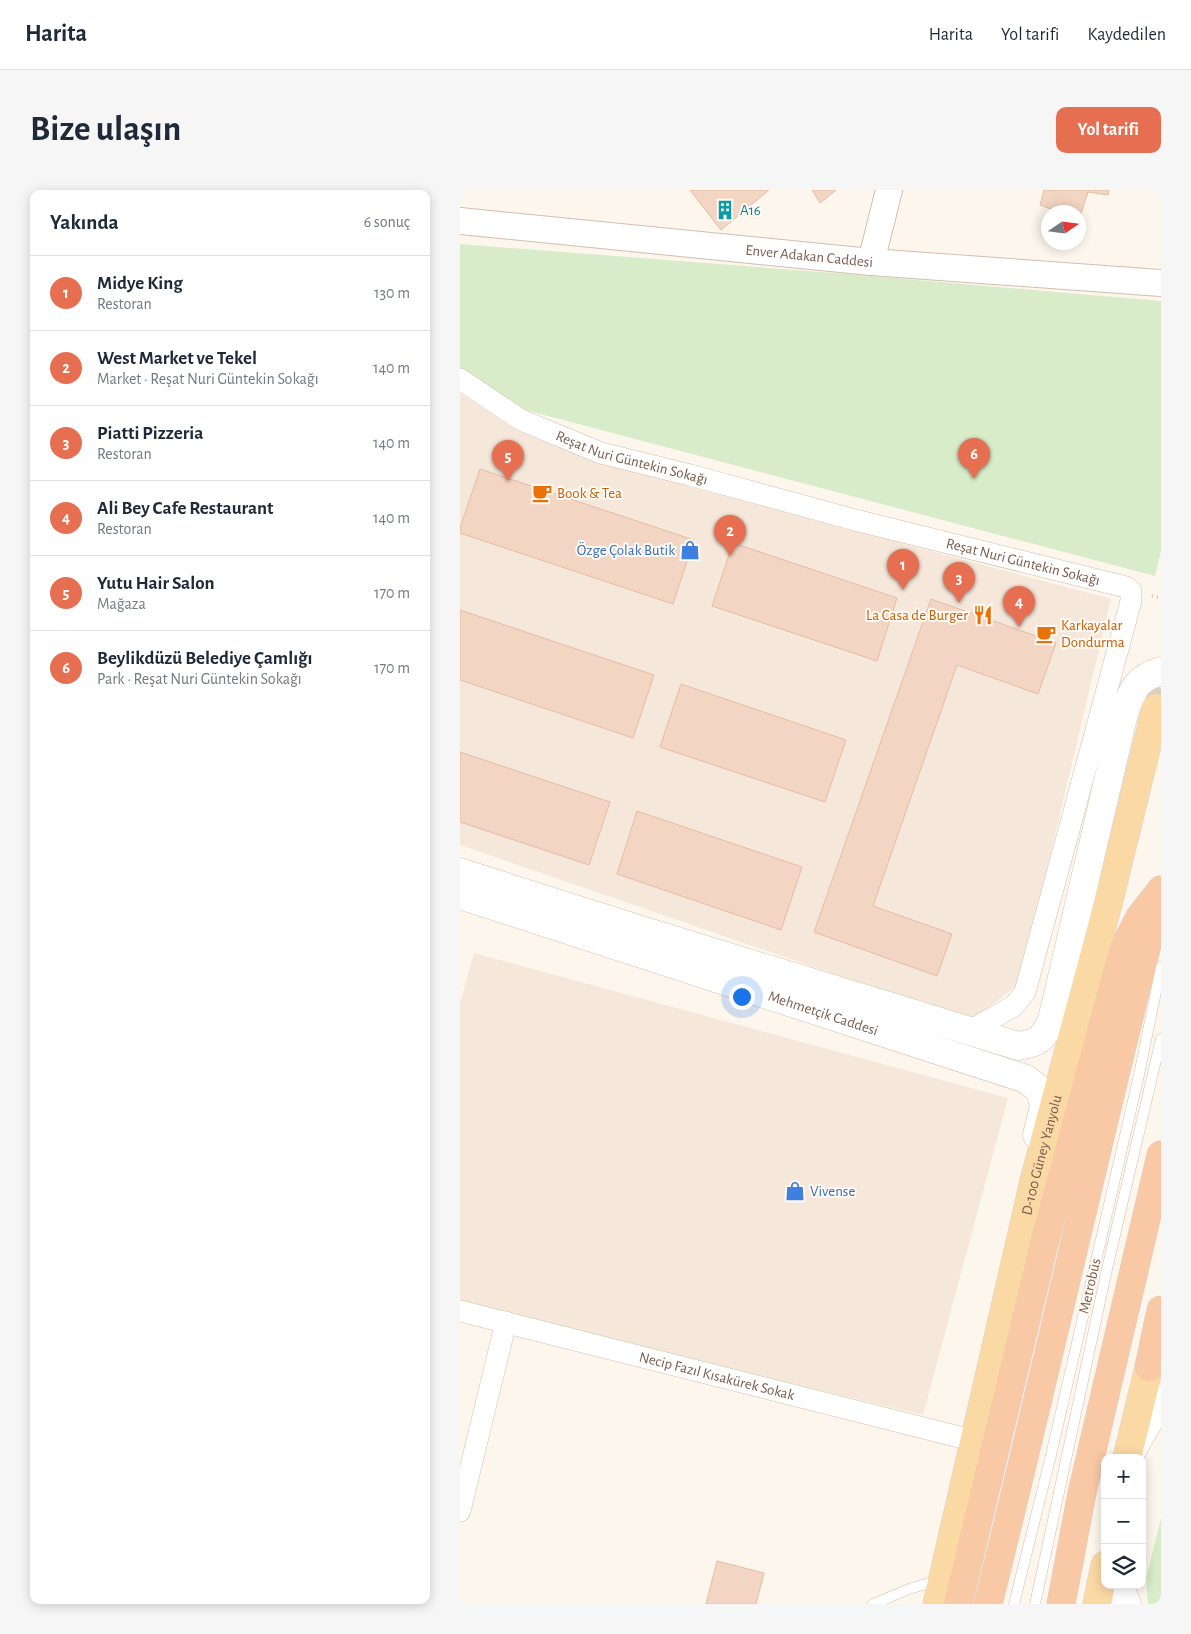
<!DOCTYPE html>
<html lang="tr">
<meta charset="utf-8">
<style>
body{margin:0;font-family:"Alegreya Sans",sans-serif;background:#f6f6f7;color:#1f2937}
.controls{position:absolute;right:15px;bottom:15px;display:grid;overflow:hidden;border-radius:10px;box-shadow:0 2px 12px #0003}
.controls button{width:45px;height:45px;display:grid;place-items:center;padding:0;border:0;border-bottom:1px solid #e0e1e3;background:#fff;color:#1f2937;font:25px sans-serif}
.compass{position:absolute;left:581px;top:15px;width:45px;height:45px;border-radius:50%;background:#fff;box-shadow:0 2px 12px #0003;rotate:77deg}
.you{position:absolute;left:281px;top:806px;width:18px;height:18px;margin:-12px;border:4px solid #fff;border-radius:50%;background:#1a73e8;box-shadow:0 0 0 8px #1a73e833}
.badge{display:grid;place-items:center;width:32px;height:32px;border-radius:50%;background:#e76f51;color:#fff;font-size:16px;font-weight:700}
.pin{position:absolute;translate:-50% -41px;filter:drop-shadow(0 1px 2px #0008)}
.pin::after{content:'';position:absolute;top:26px;width:18px;height:15px;background:inherit;clip-path:polygon(0 0,100% 0,50% 100%)}
.list{margin:0;padding:0;list-style:none}
h2{display:flex;justify-content:space-between;align-items:center;height:65px;margin:0;padding:0 20px;font-size:21px}
h2 small{font-size:16px;font-weight:400;color:#747a83}
.list li{display:grid;grid-template-columns:32px 1fr auto;gap:15px;align-items:center;box-sizing:border-box;height:75px;padding:0 20px;border-top:1px solid #e0e1e3}
.list b{display:block;font-size:19px;white-space:nowrap}
.list p{margin:0;font-size:16px;white-space:nowrap;color:#747a83}
.list em{font-size:16px;font-style:normal;color:#747a83}
.icon{flex:none;width:28px;height:28px;fill:none;stroke:currentColor;stroke-width:2;stroke-linecap:round;stroke-linejoin:round}
.map{position:relative;flex:none;width:701px;height:1414px;overflow:hidden;border-radius:10px}
header{display:flex;align-items:center;gap:30px;box-sizing:border-box;height:70px;padding:0 25px;background:#fff;border-bottom:1px solid #e0e1e3}
header strong{font-size:24px}
nav{display:flex;gap:28px;margin-inline-start:auto;font-size:18px}
.intro{display:flex;align-items:center;justify-content:space-between;box-sizing:border-box;height:120px;padding:0 30px}
h1{margin:0;font-size:35px}
.button{padding:12px 22px;border-radius:10px;background:#e76f51;color:#fff;font-size:18px;font-weight:700}
main{display:flex;gap:30px;padding:0 30px}
aside{flex:1;background:#fff;border-radius:10px;box-shadow:0 2px 12px #0003}
.map>svg:first-child{display:block}
.residential{fill:#f5e8da}
.green{fill:#d8ecc9}
.building{fill:#f3d5c3;stroke:#e6bba3}
.lines{fill:none;stroke-linecap:round;stroke-linejoin:round}
.primary-tunnel{stroke:#dcd0c4;stroke-width:28;stroke-dasharray:28 14;stroke-linecap:butt}
.service-casing{stroke:#d1beb0;stroke-width:11}
.minor-casing{stroke:#d1beb0;stroke-width:22}
.tertiary-casing{stroke:#d1beb0;stroke-width:28}
.secondary-casing{stroke:#d6c0b0;stroke-width:29}
.primary-casing{stroke:#dad1cd;stroke-width:29}
.trunk-casing{stroke:#dad1cd;stroke-width:29}
.path{stroke:#d9b8a5;stroke-width:3;stroke-dasharray:1 4;stroke-linecap:butt}
.service{stroke:#fff;stroke-width:10}
.minor{stroke:#fff;stroke-width:21}
.tertiary{stroke:#fff;stroke-width:26}
.secondary{stroke:#fff;stroke-width:28}
.primary{stroke:#fbd9a5;stroke-width:28}
.trunk{stroke:#f9c8a4;stroke-width:28}
.labels{text-anchor:middle;dominant-baseline:central;stroke-width:4;stroke-linejoin:round;paint-order:stroke}
.culture-label{font-size:15px;fill:#0d838f;stroke:#fffaf3;text-anchor:start}
.street-label{font-size:15px;fill:#7a5c4d;stroke:#fffaf3}
.food-label{font-size:15px;fill:#c56008;stroke:#fffaf3;text-anchor:start}
.shop-label{font-size:15px;fill:#366cbe;stroke:#fffaf3;text-anchor:end}
</style>
<header>
<strong>Harita</strong>
<nav><a>Harita</a><a>Yol tarifi</a><a>Kaydedilen</a></nav>
</header>
<div class="intro"><h1>Bize ulaşın</h1><a class="button">Yol tarifi</a></div>
<main>
<aside>
<h2>Yakında<small>6 sonuç</small></h2>
<ul class="list">
<li><span class="badge">1</span><div><b>Midye King</b><p>Restoran</p></div><em>130 m</em></li>
<li><span class="badge">2</span><div><b>West Market ve Tekel</b><p>Market · Reşat Nuri Güntekin Sokağı</p></div><em>140 m</em></li>
<li><span class="badge">3</span><div><b>Piatti Pizzeria</b><p>Restoran</p></div><em>140 m</em></li>
<li><span class="badge">4</span><div><b>Ali Bey Cafe Restaurant</b><p>Restoran</p></div><em>140 m</em></li>
<li><span class="badge">5</span><div><b>Yutu Hair Salon</b><p>Mağaza</p></div><em>170 m</em></li>
<li><span class="badge">6</span><div><b>Beylikdüzü Belediye Çamlığı</b><p>Park · Reşat Nuri Güntekin Sokağı</p></div><em>170 m</em></li>
</ul>
</aside>
<div class="map">
<svg width="701" height="1414" viewBox="0 0 701 1414">
<rect width="100%" height="100%" fill="#fdf6ec"/>
<g class="residential">
<polygon points="0,203 57,241 137,272 651,409 560,793 528,818 507,830 0,655"/>
<polygon points="14,763 548,908 463,1225 0,1114 0,813"/>
</g>
<g class="green">
<polygon points="0,54 387,84 701,111 701,361 695,386 54,217 0,179"/>
<polygon points="701,1328 701,1414 688,1414 686,1389"/>
</g>
<g class="building">
<polygon points="230,0 309,0 261,40"/>
<polygon points="352,0 376,0 360,13"/>
<polygon points="584,0 649,0 648,5 628,2 620,26 618,26 618,22 599,22 580,15"/>
<polygon points="20,279 234,350 213,414 0,343 0,338"/>
<polygon points="273,353 437,408 417,471 252,416"/>
<polygon points="471,409 596,453 578,504 497,475 413,716 492,744 477,786 354,742"/>
<polygon points="0,420 194,485 173,548 0,490"/>
<polygon points="221,494 386,550 365,612 200,557"/>
<polygon points="0,562 150,612 129,675 0,632"/>
<polygon points="177,621 342,677 321,740 157,684"/>
<polygon points="257,1371 304,1383 296,1414 246,1414"/>
</g>
<g class="lines">
<polyline class="primary-tunnel" points="696,518 701,498"/>
<defs>
<g id="service">
<polyline points="413,1414 449,1399 479,1390"/>
<polyline points="554,1414 591,1265 679,885 701,777"/>
<polyline points="575,1414 647,1079 701,849"/>
</g>
<g id="minor">
<path id="s1" d="M 0,189 L 61,230 L 141,263 L 230,285 L 399,331 L 666,397 L 671,401 L 671,411 L 565,802 L 554,816 L 509,841"/>
<path id="s2" d="M 0,1121 L 515,1251"/>
<polyline points="0,1321 46,1132"/>
</g>
<g id="tertiary">
<path id="s3" d="M 0,31 L 411,72 L 701,93"/>
<polyline points="411,72 429,0"/>
</g>
<g id="secondary">
<path d="M 0,682 C 185,743 372,798 558,856 C 580,852 582,850 592,830 L 664,523 C 672,501 676,488 701,481"/>
<path id="s4" d="M 0,705 L 566,889 L 580,900 L 584,916 L 577,945"/>
<polyline points="671,1262 701,1209"/>
<polyline points="659,1395 667,1414"/>
</g>
<g id="primary">
<polyline points="667,1268 689,1177 698,1156"/>
<path id="s5" d="M 477,1414 L 574,991 L 648,714 L 696,518"/>
<polyline points="637,1414 645,1375"/>
</g>
<g id="trunk">
<polyline points="689,1177 701,1120"/>
<polyline points="498,1414 585,1050 655,790 665,756 680,727 701,700"/>
<path d="M 528,1414 C 586,1183 637,950 696,719"/>
<polyline points="601,1414 622,1303 701,965"/>
</g>
</defs>
<use href="#service" class="service-casing"/>
<use href="#minor" class="minor-casing"/>
<use href="#tertiary" class="tertiary-casing"/>
<use href="#secondary" class="secondary-casing"/>
<use href="#primary" class="primary-casing"/>
<use href="#trunk" class="trunk-casing"/>
<polyline class="path" points="692,406 701,408"/>
<use href="#service" class="service"/>
<use href="#minor" class="minor"/>
<use href="#tertiary" class="tertiary"/>
<use href="#secondary" class="secondary"/>
<use href="#primary" class="primary"/>
<use href="#trunk" class="trunk"/>
</g>
<defs>
<symbol id="building-bare" viewBox="-9 -9 18 18"><path d="M-4-6H4V6H1V3H-1V6H-4ZM-2.5-4.3h1.7v1.8h-1.7ZM.8-4.3h1.7v1.8H.8ZM-2.5-1h1.7V.8h-1.7ZM.8-1h1.7V.8H.8Z" fill="#0f9aa8" stroke="#fffaf3" stroke-width="2.5" paint-order="stroke"/></symbol>
<symbol id="cafe-bare" viewBox="-9 -9 18 18"><path d="M-5.5-4.5H6V0H3Q3 3.5 0 3.5H-2.5Q-5.5 3.5-5.5 0ZM3-3.2v2h1.7v-2ZM-6 4.5H4V6H-6Z" fill="#e8710a" stroke="#fffaf3" stroke-width="2.5" paint-order="stroke"/></symbol>
<symbol id="shop-bare" viewBox="-9 -9 18 18"><path d="M-5-2.5h2.3a2.7 3.5 0 0 1 5.4 0H5L5.5 6h-11ZM-1.5-2.5h3a1.5 2.3 0 0 0-3 0Z" fill="#3f7fe0" stroke="#fffaf3" stroke-width="2.5" paint-order="stroke"/></symbol>
<symbol id="restaurant-bare" viewBox="-9 -9 18 18"><path d="M-5-6h1v4h1v-4h1v4h1v-4h1v5L-1.5 .5V6h-2V.5L-5-1ZM5-6V6H3V1.5H1.5Q1.5-4 5-6Z" fill="#e8710a" stroke="#fffaf3" stroke-width="2.5" paint-order="stroke"/></symbol>
</defs>
<g fill-rule="evenodd">
<use href="#building-bare" x="251" y="6" width="28" height="28"/>
<use href="#cafe-bare" x="68" y="289" width="28" height="28"/>
<use href="#shop-bare" x="216" y="346" width="28" height="28"/>
<use href="#restaurant-bare" x="509" y="411" width="28" height="28"/>
<use href="#cafe-bare" x="572" y="430" width="28" height="28"/>
<use href="#shop-bare" x="321" y="987" width="28" height="28"/>
</g>
<g class="labels">
<g class="culture-label">
<text x="280" y="20">A16</text>
</g>
<g class="street-label">
<text stroke="none"><textPath href="#s3" startOffset="351">Enver Adakan Caddesi</textPath></text>
<text stroke="none"><textPath href="#s1" startOffset="191">Reşat Nuri Güntekin Sokağı</textPath></text>
<text stroke="none"><textPath href="#s1" startOffset="596">Reşat Nuri Güntekin Sokağı</textPath></text>
<text stroke="none"><textPath href="#s4" startOffset="382">Mehmetçik Caddesi</textPath></text>
<text stroke="none"><textPath href="#s5" startOffset="461">D-100 Güney Yanyolu</textPath></text>
<text transform="translate(630 1096) rotate(-77)">Metrobüs</text>
<text stroke="none"><textPath href="#s2" startOffset="265">Necip Fazıl Kısakürek Sokak</textPath></text>
</g>
<g class="food-label">
<text x="97" y="303">Book &amp; Tea</text>
<text x="508" y="425" text-anchor="end">La Casa de Burger</text>
<text x="601" y="435">Karkayalar<tspan x="601" dy="17">Dondurma</tspan></text>
</g>
<g class="shop-label">
<text x="215" y="360">Özge Çolak Butik</text>
<text x="350" y="1001" text-anchor="start">Vivense</text>
</g>
</g>
</svg>
<div class="controls">
<button>+</button>
<button>−</button>
<button><svg class="icon" aria-label="layers" viewBox="0 0 24 24"><path d="M12 4l9 5-9 5-9-5zM3 14l9 5 9-5"/></svg></button>
</div>
<svg class="compass" viewBox="-18 -18 36 36"><path d="M0-13l5 13h-10z" fill="#e53935"/><path d="M0 13l5-13h-10z" fill="#747a83"/></svg>
<div class="you"></div>
<div class="pin badge" style="left:443px;top:400px">1</div>
<div class="pin badge" style="left:270px;top:366px">2</div>
<div class="pin badge" style="left:499px;top:413px">3</div>
<div class="pin badge" style="left:559px;top:437px">4</div>
<div class="pin badge" style="left:48px;top:291px">5</div>
<div class="pin badge" style="left:514px;top:289px">6</div>
</div>
</main>
